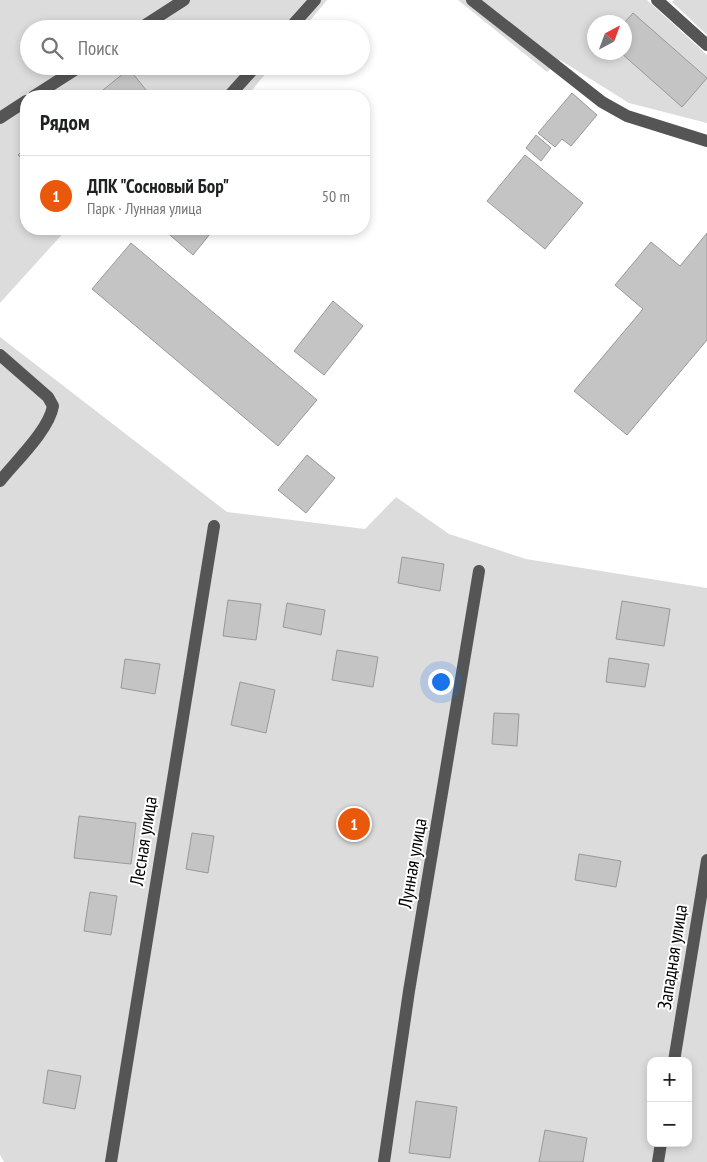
<!DOCTYPE html>
<html lang="ru">
<meta charset="utf-8">
<style>
body{margin:0;font-family:"PT Sans Narrow",sans-serif;background:#f2f2f2;color:#202124}
.controls{position:absolute;right:15px;bottom:15px;display:grid;overflow:hidden;border-radius:10px;box-shadow:0 2px 8px #0003}
.controls button{width:45px;height:45px;display:grid;place-items:center;padding:0;border:0;border-bottom:1px solid #e0e0e0;background:#fff;color:#202124;font:25px sans-serif}
.compass{position:absolute;left:587px;top:15px;width:45px;height:45px;border-radius:50%;background:#fff;box-shadow:0 2px 8px #0003;rotate:41deg}
.you{position:absolute;left:440px;top:681px;width:18px;height:18px;margin:-12px;border:4px solid #fff;border-radius:50%;background:#1a73e8;box-shadow:0 0 0 8px #1a73e833}
.badge{display:grid;place-items:center;width:32px;height:32px;border-radius:50%;background:#ea580c;color:#fff;font-size:16px;font-weight:700}
.pin{position:absolute;translate:-50% -50%;border:2px solid #fff;box-shadow:0 1px 5px #0006}
.list{margin:0;padding:0;list-style:none}
h2{display:flex;justify-content:space-between;align-items:center;height:65px;margin:0;padding:0 20px;font-size:21px}
h2 small{font-size:16px;font-weight:400;color:#757577}
.list li{display:grid;grid-template-columns:32px 1fr auto;gap:15px;align-items:center;box-sizing:border-box;height:80px;padding:0 20px;border-top:1px solid #e0e0e0}
.list b{display:block;font-size:19px;white-space:nowrap}
.list p{margin:0;font-size:16px;white-space:nowrap;color:#757577}
.list em{font-size:16px;font-style:normal;color:#757577}
.icon{flex:none;width:28px;height:28px;fill:none;stroke:currentColor;stroke-width:2;stroke-linecap:round;stroke-linejoin:round}
.map{position:relative;flex:none;width:707px;height:1162px;overflow:hidden}
.search{position:absolute;background:#fff;box-shadow:0 2px 8px #0003;left:20px;top:20px;width:350px;height:55px;display:flex;align-items:center;gap:12px;box-sizing:border-box;padding:0 18px;border-radius:28px;color:#757577;font-size:19px}
.panel{position:absolute;background:#fff;box-shadow:0 2px 8px #0003;left:20px;top:90px;width:350px;height:145px;border-radius:20px}
.map>svg:first-child{display:block}
.green{fill:#dcdcdc;fill-rule:evenodd}
.building{fill:#c4c4c4;stroke:#999}
.lines{fill:none;stroke-linecap:round;stroke-linejoin:round}
.minor{stroke:#555;stroke-width:12}
.labels{text-anchor:middle;dominant-baseline:central;stroke-width:4;stroke-linejoin:round;paint-order:stroke}
.street-label{font-size:19px;fill:#000;stroke:#fff}
</style>
<div class="map">
<svg width="707" height="1162" viewBox="0 0 707 1162">
<rect width="100%" height="100%" fill="#fff"/>
<g class="green">
<polygon points="0,0 327,0 303,29 29,29 29,66 272,66 247,96 26,96 26,229 67,229 0,303"/>
<path d="M 458,0 L 647,0 L 707,55 L 707,123 L 629,103 L 560,60 L 547,72 ZM 594,22 L 624,22 L 624,52 L 594,52 Z"/>
<polygon points="674,0 707,0 707,35 672,2"/>
<path d="M 0,337 L 227,512 L 365,529 L 396,497 L 449,534 L 526,559 L 707,588 L 707,1162 L 4,1162 L 0,1155 ZM 651,1061 L 688,1061 L 688,1143 L 651,1143 Z"/>
</g>
<g class="building">
<polygon points="633,13 707,78 682,107 620,52 624,52 624,23"/>
<polygon points="129,69 151,96 107,96 103,90"/>
<polygon points="572,93 597,115 571,146 562,139 555,147 538,133"/>
<polygon points="536,135 551,148 541,161 526,148"/>
<polygon points="26,147 26,163 18,155"/>
<polygon points="525,155 583,203 545,249 487,201"/>
<polygon points="163,229 214,229 193,255"/>
<polygon points="707,233 707,340 627,435 574,391 643,309 615,285 651,242 680,266"/>
<polygon points="131,243 317,400 278,446 92,289"/>
<polygon points="333,301 363,326 324,375 294,351"/>
<polygon points="307,455 335,478 306,513 278,490"/>
<polygon points="402,557 444,564 440,591 398,583"/>
<polygon points="228,600 261,604 256,640 223,636"/>
<polygon points="622,601 670,609 664,646 616,639"/>
<polygon points="287,603 325,610 321,635 283,627"/>
<polygon points="337,650 378,657 373,687 332,680"/>
<polygon points="609,658 649,664 645,687 606,682"/>
<polygon points="125,659 160,664 155,694 121,688"/>
<polygon points="240,682 275,690 266,733 231,725"/>
<polygon points="494,713 519,714 517,746 492,744"/>
<polygon points="79,816 136,823 131,864 74,858"/>
<polygon points="192,833 214,836 208,873 186,869"/>
<polygon points="579,854 621,861 616,887 575,880"/>
<polygon points="90,892 117,896 111,935 84,931"/>
<polygon points="48,1070 81,1076 75,1109 43,1103"/>
<polygon points="416,1101 457,1107 450,1158 409,1153"/>
<polygon points="545,1130 587,1138 583,1162 539,1162"/>
</g>
<g class="lines">
<g class="minor">
<polyline points="472,0 602,102 627,116 707,141"/>
<polyline points="657,0 707,45"/>
<polyline points="139,29 184,0"/>
<polyline points="289,29 315,0"/>
<polyline points="34,96 81,66"/>
<polyline points="229,96 256,66"/>
<polyline points="0,118 26,101"/>
<path d="M 0,355 L 48,397 L 53,406 C 49,430 16,461 0,481"/>
<polyline points="674,1061 707,860"/>
<polyline points="111,1162 214,526"/>
<polyline points="384,1162 409,991 479,571"/>
<polyline points="658,1162 661,1143"/>
</g>
</g>
<g class="labels">
<g class="street-label">
<text transform="translate(143 841) rotate(-81)">Лесная улица</text>
<text transform="translate(412 863) rotate(-80)">Лунная улица</text>
<text transform="translate(672 957) rotate(-81)">Западная улица</text>
</g>
</g>
</svg>
<div class="controls">
<button>+</button>
<button>−</button>
</div>
<svg class="compass" viewBox="-18 -18 36 36"><path d="M0-13l5 13h-10z" fill="#e53935"/><path d="M0 13l5-13h-10z" fill="#757577"/></svg>
<div class="you"></div>
<div class="pin badge" style="left:354px;top:824px">1</div>
<div class="search"><svg class="icon" aria-label="search" viewBox="0 0 24 24"><circle cx="10" cy="10" r="6"/><path d="M15 15l6 6"/></svg>Поиск</div>
<section class="panel">
<h2>Рядом<small></small></h2>
<ul class="list">
<li><span class="badge">1</span><div><b>ДПК &quot;Сосновый Бор&quot;</b><p>Парк · Лунная улица</p></div><em>50 m</em></li>
</ul>
</section>
</div>
